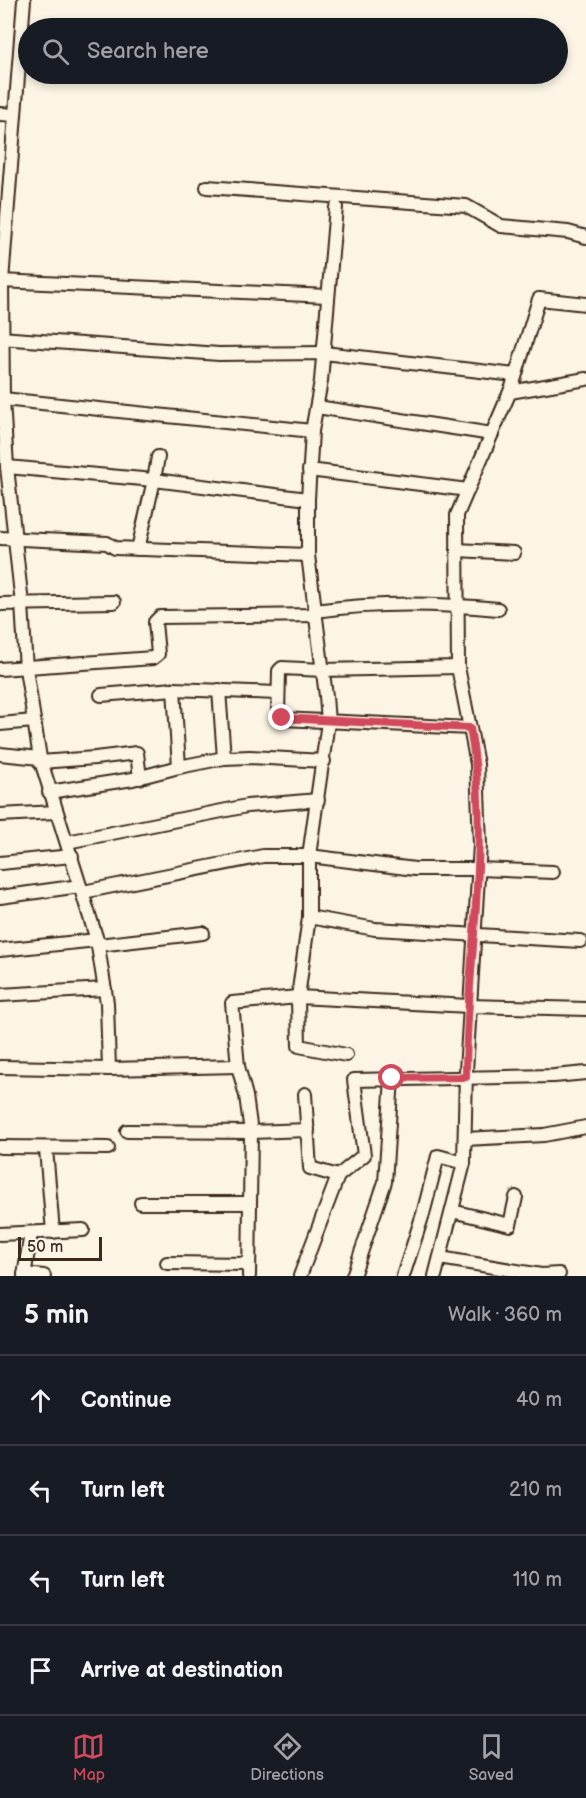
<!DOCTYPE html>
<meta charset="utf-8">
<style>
body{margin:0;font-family:"Balsamiq Sans",sans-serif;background:#20242c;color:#f1f3f6}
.scale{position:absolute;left:18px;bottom:15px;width:84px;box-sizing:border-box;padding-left:6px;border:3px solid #3b2a1e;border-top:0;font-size:16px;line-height:21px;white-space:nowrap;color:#3b2a1e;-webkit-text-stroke:4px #fcf5e5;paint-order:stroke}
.stop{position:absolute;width:18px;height:18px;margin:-14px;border:4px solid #d1495b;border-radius:50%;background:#fff}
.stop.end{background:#d1495b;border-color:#fff;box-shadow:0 2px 6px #0008}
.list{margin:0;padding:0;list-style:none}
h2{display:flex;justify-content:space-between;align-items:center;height:78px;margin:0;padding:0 24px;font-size:26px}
h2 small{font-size:20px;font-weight:400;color:#9ea1a6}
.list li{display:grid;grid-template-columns:39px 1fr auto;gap:18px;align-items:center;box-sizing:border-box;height:90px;padding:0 24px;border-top:2px solid #363941}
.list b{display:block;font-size:22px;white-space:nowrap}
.list em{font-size:20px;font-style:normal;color:#9ea1a6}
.icon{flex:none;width:33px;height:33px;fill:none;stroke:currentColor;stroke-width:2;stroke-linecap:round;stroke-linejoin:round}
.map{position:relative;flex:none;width:586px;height:1276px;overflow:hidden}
.search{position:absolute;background:#171b24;box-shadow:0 3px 9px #0003;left:18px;right:18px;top:18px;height:66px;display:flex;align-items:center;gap:15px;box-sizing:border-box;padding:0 21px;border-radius:33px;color:#9ea1a6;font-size:22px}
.sheet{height:438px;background:#171b24}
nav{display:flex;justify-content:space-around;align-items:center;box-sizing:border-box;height:84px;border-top:2px solid #363941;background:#171b24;font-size:16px;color:#9ea1a6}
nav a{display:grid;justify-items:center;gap:3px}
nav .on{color:#d1495b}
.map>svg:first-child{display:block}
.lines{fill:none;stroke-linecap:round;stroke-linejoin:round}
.minor-casing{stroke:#3b2a1e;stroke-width:16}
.minor{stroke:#fcf5e5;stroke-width:12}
.route{stroke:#d1495b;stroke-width:8}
</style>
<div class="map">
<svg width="586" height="1276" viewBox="0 0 586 1276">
<rect width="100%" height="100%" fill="#fcf5e5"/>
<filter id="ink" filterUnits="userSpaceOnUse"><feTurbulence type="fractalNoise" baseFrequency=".0167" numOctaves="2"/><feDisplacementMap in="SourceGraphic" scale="12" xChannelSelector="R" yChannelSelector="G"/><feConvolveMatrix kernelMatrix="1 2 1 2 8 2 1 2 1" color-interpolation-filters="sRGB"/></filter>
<g filter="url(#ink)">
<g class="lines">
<defs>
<g id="minor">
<polyline points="24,0 2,281 3,399 7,467 22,604 26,669 40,758 97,940 107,1003 109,1069"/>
<polyline points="0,114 15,115"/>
<polyline points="207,187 466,206 501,226 568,232 586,237"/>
<polyline points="336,207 321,381 312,431 308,499 308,555 326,696 328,722 309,856 309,917 298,997 299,1046 346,1055"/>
<polyline points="0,281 328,296"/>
<polyline points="0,338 219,354 324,353 515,375"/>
<polyline points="510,392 586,379"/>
<polyline points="3,399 312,431"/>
<polyline points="317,407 492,434"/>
<polyline points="7,467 154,480 308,499"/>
<polyline points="309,470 468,490"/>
<polyline points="0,538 107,543 115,548 308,555"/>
<polyline points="138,549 154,480 158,457"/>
<polyline points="457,550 514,553"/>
<polyline points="0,604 114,602"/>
<path d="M 315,611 C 375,602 437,603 498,609"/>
<polyline points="458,667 323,670 282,668 279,671 278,714 282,719 470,728"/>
<polyline points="0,669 153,658 158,654 155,622 160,617 316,615"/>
<polyline points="174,689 179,767"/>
<polyline points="219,690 224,758"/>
<polyline points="101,695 174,689 277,693"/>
<polyline points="0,724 34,721"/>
<polyline points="0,754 40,758"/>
<polyline points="40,762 95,758 137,753 140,778"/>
<polyline points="49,792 133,779 179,767 224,758 250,757 324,761"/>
<polyline points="0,815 56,812"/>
<polyline points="67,842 247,806 318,800"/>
<polyline points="0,863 72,856"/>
<polyline points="83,892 263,856 309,856 415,869 478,869 553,872"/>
<polyline points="0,897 80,886"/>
<polyline points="309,917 375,929 580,941"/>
<polyline points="98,945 203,933"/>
<polyline points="0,950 97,940"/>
<polyline points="0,995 105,989"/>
<polyline points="0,1067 109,1069 238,1066"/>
<polyline points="305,1094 310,1168 338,1176 364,1155 354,1080 554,1076 586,1073"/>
<polyline points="127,1131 251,1132 308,1130"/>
<polyline points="465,1139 544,1135 586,1127"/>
<polyline points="0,1147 108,1148"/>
<polyline points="46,1149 53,1232"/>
<polyline points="141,1203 250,1203"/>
<polyline points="452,1211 510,1225 516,1197"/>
<polyline points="0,1234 83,1230"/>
<polyline points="440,1258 541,1275 559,1274"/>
<polyline points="167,1263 249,1264"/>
<polyline points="24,1274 44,1276"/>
<polyline points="24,1276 31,1233"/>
<polyline points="249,1276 251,1132 246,1096 238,1066 232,1003 298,997 469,1006 586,1009"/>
<polyline points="300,1276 338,1176"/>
<polyline points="353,1276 385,1182 392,1078"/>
<polyline points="403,1276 423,1214 438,1156 464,1163"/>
<polyline points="435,1276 464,1163 466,1071 480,845 477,764 458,667 457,515 512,387 539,299 586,304"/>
</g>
</defs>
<use href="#minor" class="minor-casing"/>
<use href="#minor" class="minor"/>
</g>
</g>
<g class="lines" filter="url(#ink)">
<path class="route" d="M 282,718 L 470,728 C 492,846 466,959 466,1077 L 392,1078"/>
</g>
</svg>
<div class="scale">50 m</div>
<div class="stop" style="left:392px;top:1078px"></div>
<div class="stop end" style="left:282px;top:718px"></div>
<div class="search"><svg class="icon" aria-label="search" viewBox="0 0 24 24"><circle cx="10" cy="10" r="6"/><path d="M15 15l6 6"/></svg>Search here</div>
</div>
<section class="sheet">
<h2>5 min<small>Walk · 360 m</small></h2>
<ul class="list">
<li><svg class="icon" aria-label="ahead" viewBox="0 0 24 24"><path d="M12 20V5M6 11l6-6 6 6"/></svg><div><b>Continue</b></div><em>40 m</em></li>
<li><svg class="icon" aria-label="left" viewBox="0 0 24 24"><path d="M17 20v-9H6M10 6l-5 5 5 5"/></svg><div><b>Turn left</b></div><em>210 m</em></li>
<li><svg class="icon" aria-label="left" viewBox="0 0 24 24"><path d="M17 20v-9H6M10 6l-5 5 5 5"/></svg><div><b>Turn left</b></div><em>110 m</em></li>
<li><svg class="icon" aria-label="arrive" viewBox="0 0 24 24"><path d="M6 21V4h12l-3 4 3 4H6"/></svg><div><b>Arrive at destination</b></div></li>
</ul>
</section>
<nav>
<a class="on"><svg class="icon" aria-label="map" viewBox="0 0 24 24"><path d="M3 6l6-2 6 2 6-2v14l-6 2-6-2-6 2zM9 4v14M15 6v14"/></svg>Map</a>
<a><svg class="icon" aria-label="directions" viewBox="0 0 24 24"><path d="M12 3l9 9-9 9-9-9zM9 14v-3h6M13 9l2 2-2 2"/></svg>Directions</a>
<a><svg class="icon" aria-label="saved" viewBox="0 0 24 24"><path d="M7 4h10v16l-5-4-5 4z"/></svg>Saved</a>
</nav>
